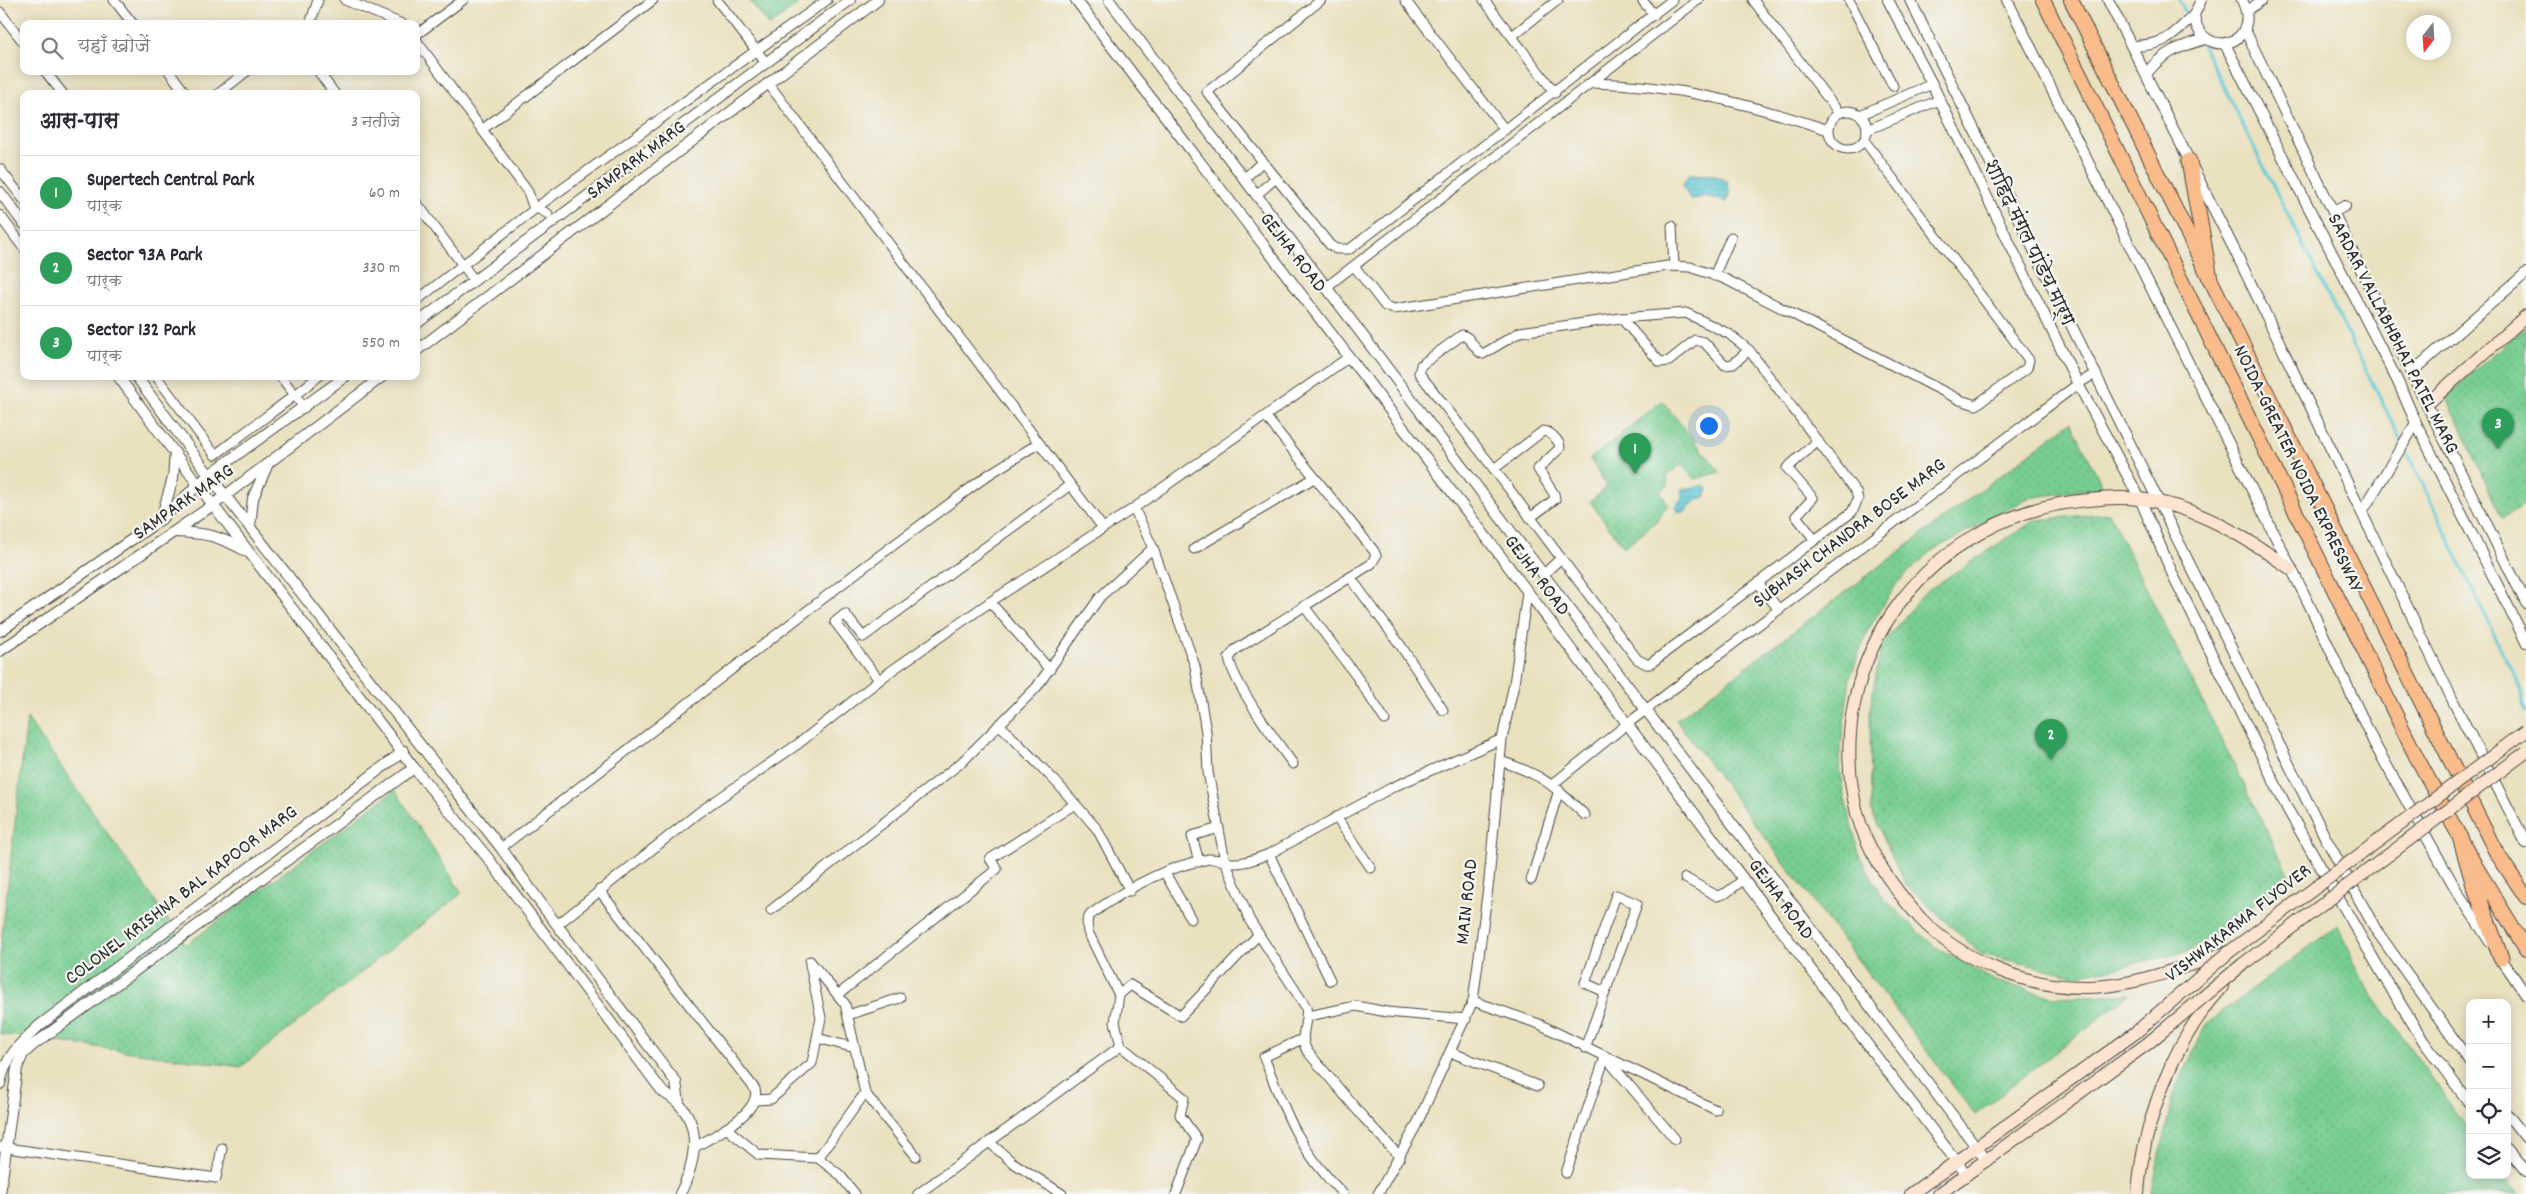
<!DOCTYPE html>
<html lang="hi">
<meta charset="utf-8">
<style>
body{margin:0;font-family:Dekko,"Playpen Sans Deva",sans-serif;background:#f7f7f7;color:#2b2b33}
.controls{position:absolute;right:15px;bottom:15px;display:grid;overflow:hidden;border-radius:10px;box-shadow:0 2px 12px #0003}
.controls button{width:45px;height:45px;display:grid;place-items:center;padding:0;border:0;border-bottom:1px solid #e1e1e2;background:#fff;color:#2b2b33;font:25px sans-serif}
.compass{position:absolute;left:2406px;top:15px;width:45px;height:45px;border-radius:50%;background:#fff;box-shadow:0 2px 12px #0003;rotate:197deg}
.you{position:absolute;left:1708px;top:425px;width:18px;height:18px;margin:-12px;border:4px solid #fff;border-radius:50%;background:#1a73e8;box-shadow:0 0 0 8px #1a73e833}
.badge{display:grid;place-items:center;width:32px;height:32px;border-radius:50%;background:#db2777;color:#fff;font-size:16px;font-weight:700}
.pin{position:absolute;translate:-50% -41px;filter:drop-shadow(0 1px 2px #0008)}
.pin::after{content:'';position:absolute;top:26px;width:18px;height:15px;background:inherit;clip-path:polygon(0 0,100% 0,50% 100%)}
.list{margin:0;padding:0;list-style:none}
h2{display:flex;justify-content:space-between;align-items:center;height:65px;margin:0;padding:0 20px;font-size:21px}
h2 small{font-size:16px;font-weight:400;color:#7c7c81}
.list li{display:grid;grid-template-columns:32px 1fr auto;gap:15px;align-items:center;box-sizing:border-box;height:75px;padding:0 20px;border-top:1px solid #e1e1e2}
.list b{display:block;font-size:19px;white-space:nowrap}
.list p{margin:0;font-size:16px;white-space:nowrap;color:#7c7c81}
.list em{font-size:16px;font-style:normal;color:#7c7c81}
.icon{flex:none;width:28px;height:28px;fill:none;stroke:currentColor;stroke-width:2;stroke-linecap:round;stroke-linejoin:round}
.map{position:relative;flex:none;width:2526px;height:1194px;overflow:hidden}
.search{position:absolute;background:#fff;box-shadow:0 2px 12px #0003;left:20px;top:20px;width:400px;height:55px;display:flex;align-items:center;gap:12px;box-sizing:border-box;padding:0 18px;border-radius:10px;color:#7c7c81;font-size:19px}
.panel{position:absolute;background:#fff;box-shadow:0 2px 12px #0003;left:20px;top:90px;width:400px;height:290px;border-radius:10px}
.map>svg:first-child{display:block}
.grass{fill:url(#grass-dots);stroke:#517c5e}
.water{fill:url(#water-rules);stroke:#447a81}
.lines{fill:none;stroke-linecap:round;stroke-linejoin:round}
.stream{stroke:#5ecad7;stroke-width:3}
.minor-casing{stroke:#484641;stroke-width:11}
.tertiary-casing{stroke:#484641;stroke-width:12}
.secondary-casing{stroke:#484641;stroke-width:14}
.trunk-casing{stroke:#484641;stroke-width:16}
.motorway-casing{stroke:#484641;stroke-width:17}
.minor{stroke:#fff;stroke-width:9}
.tertiary{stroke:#fff;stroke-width:10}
.secondary{stroke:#fde4d0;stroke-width:12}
.trunk{stroke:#f9bc8a;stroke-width:14}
.motorway{stroke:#f9bc8a;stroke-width:15}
.secondary-bridge-casing{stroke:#484641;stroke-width:14;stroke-linecap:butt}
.secondary-bridge{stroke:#fde4d0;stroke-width:12}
.labels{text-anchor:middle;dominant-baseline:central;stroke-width:4.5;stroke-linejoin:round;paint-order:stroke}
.street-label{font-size:20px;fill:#2b2b2b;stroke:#f6f6f2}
</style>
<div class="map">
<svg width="2526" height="1194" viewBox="0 0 2526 1194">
<defs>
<pattern id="grass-dots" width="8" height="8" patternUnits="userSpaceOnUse" patternTransform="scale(1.25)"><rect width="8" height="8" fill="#77cd91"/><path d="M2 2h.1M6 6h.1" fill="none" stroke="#67b07d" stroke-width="1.8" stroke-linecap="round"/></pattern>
<pattern id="water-rules" width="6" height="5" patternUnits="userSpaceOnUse" patternTransform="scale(1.25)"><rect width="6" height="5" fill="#5ecad7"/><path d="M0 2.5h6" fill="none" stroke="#4ea4af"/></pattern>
</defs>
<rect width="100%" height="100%" fill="#f6f6f2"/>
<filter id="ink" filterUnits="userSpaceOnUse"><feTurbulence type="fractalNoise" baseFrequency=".02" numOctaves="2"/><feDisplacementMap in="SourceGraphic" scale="10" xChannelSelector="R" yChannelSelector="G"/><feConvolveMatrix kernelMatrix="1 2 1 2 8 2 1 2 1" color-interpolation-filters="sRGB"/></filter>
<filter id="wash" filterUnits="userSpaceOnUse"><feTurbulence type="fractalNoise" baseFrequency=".0096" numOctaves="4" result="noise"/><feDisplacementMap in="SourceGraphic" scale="20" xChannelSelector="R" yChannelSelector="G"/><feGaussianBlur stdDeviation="1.12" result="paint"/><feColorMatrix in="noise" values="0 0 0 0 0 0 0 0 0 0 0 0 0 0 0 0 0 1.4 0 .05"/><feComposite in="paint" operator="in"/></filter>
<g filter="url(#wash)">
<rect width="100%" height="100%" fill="#eae1bf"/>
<g class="grass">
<polygon points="749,0 803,0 770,26"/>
<polygon points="2526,326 2526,503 2502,518 2446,396"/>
<polygon points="1662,401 1720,472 1695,479 1681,464 1667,476 1668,485 1660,492 1668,504 1658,520 1624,547 1590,502 1607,486 1590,459"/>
<polygon points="2071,422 2103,487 2028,498 1930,552 1897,583 1867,632 1850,678 1839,759 1843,792 1860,857 1884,899 1934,946 1995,981 2054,997 2130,994 1975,1115 1676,720"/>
<polygon points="2109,513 2290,877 2191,951 2077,976 1981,954 1905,884 1871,810 1870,710 1881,646 1925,592 2035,520"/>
<polygon points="27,718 186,945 395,790 462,893 241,1067 0,1034 0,952"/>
<polygon points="2338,925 2363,981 2470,1133 2470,1175 2502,1175 2519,1194 2152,1194 2159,1155 2175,1091 2206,1024"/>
</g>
<g class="water">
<polygon points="1689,174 1714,175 1727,181 1730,192 1726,202 1705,196 1691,200 1682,185"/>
<polygon points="1702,485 1707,487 1708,490 1705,497 1695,501 1685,512 1678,512 1676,506 1682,498 1681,491 1683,488 1694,488"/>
</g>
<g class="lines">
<g class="stream">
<polyline points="2179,0 2188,18"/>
<polyline points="2196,32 2402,442"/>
<polyline points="2405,447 2520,689 2526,713"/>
</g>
</g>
</g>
<g filter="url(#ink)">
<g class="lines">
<defs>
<g id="minor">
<polyline points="114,0 133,24"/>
<polyline points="345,0 402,24"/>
<polyline points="717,0 766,63"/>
<polyline points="1321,0 1207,92 1330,245 1336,249 1350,249 1672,0"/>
<polyline points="1405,0 1505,130"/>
<polyline points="1484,0 1555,93"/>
<polyline points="1642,0 1654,15"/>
<polyline points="1753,0 1839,113"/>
<polyline points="1849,0 1893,86"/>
<polyline points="2247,11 2262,0"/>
<polyline points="0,12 24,43"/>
<polyline points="310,24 318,0"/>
<polyline points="416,35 463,0"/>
<polyline points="1512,36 1558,0"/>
<polyline points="416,40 528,192 533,206 548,214"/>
<polyline points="45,71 63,94"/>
<polyline points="169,71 186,94"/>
<polyline points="318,71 335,94"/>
<polyline points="768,83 1103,528"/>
<path d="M 1591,83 C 1674,84 1750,104 1828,130"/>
<polyline points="218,94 247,71"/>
<circle cx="1848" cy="130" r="19"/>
<polyline points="1860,115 1932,84"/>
<polyline points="483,129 653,0"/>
<polyline points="1867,130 1939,100"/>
<polyline points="0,169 24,200"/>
<polyline points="1244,179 1262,162"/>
<polyline points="1256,195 1276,178"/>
<polyline points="416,202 474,280"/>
<polyline points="1672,226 1674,266"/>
<polyline points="1354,266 1385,306 1394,309 1667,266 1690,267 1725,279 1960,400 1976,405 2027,368 2029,360 1864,140"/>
<polyline points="1714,276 1731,237"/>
<polyline points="1325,288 1698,0"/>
<polyline points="416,301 544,202 827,0"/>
<path d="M 1621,318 L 1660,362 L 1669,361 L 1695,340 L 1704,342 L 1725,365 L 1733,364 L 1749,350 L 1856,492 L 1858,499 L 1852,512 L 1650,664 L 1646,664 L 1637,659 L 1494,469 L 1419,373 L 1421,365 L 1462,335 C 1472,337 1473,350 1483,354 L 1520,332 Z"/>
<polyline points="1621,318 1686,313 1729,334 1749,350"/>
<polyline points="156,376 215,455 295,395 280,376"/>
<polyline points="304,408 295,395 319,376"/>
<path d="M 1266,417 L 1374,551 L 1376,556 L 1371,564 L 1235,650 L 1229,658 C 1233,683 1276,741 1293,764"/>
<path d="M 1494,469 L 1543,431 C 1550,431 1560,441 1560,448 L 1538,469 L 1554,494 L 1555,499 L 1530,518"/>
<path d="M 1134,508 L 1153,548 L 1195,666 L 1206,732 L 1208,772 L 1225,861 L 1250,921 L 1306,1007 C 1309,1023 1298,1035 1307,1051 L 1363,1117 L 1400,1157"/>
<polyline points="1815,540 1796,516 1813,498 1787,468 1818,441"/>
<polyline points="1194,549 1314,478"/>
<polyline points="1543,575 1561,558"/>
<polyline points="1350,577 1401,646 1443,710"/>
<polyline points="1759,584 1779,610"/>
<polyline points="990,602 1050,670"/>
<polyline points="1304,606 1357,677 1385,720"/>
<polyline points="879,680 835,622 845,614 863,637 1070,485"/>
<polyline points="999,724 1057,783 1097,829 1130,891"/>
<path d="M 1500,761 C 1543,775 1552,784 1585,815"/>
<polyline points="1553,784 1627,724 2078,384 2096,373"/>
<polyline points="1336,817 1371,868"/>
<polyline points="501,848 860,570 988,475 1039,443"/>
<polyline points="1269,854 1330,980"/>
<polyline points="1199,862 1192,836 1219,828"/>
<polyline points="1165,873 1191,919"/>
<polyline points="1685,878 1717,896 1726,893 1743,880"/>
<polyline points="1531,880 1559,790"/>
<path d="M 599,890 L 755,1089 C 762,1112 712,1137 695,1147"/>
<polyline points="771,910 962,762 1036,688 1100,597 1153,548"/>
<polyline points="557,925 698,813 798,744 891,671 990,602 1134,508 1349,357"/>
<polyline points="810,961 845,1004 865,1093 916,1156"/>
<polyline points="839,994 997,869 990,859 1075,804"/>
<polyline points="1119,995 1130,985 1181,1016 1259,934"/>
<polyline points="1473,1001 1539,1024 1716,1110"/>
<polyline points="848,1015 900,998"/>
<polyline points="1308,1016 1356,1006 1387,1012 1466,1019"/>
<polyline points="817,1038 855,1048"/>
<path d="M 1302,1039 L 1264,1057 C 1286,1115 1299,1150 1343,1194"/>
<polyline points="1585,1048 1637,904 1616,895 1585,983 1605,992"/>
<polyline points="1450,1052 1538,1086"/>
<polyline points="1607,1059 1675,1139"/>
<polyline points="757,1100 771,1099 812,1063 821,1018 810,964"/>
<polyline points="726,1128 759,1155 818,1158 840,1175 855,1194"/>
<polyline points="989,1142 1012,1162 1062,1194"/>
<polyline points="0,1147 216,1178 222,1148"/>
<polyline points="818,1158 865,1093"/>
<polyline points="1566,1173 1605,1057"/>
<polyline points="918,1194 1121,1046"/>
<path d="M 1176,1194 L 1197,1139 L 1180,1115 L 1184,1098 L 1121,1046 L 1115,1022 L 1119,995 L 1088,932 L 1087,921 L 1090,915 C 1124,890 1167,866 1209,859 C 1217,858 1224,862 1232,863 C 1245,864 1258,858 1269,854 L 1393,787 L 1502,739"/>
<polyline points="1378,1194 1416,1126 1473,1001 1489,880 1502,739 1514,684 1527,593"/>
</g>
<g id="tertiary">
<path d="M 1076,0 C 1261,242 1446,482 1628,725 C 1741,875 1852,1027 1967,1175"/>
<polyline points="1109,0 1987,1161"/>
<polyline points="1888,0 1932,84 2078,384 2140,499 2173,575 2288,810 2384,977 2424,1042 2470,1104"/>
<polyline points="1910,0 2325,837 2376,930 2470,1062"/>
<polyline points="2007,0 2308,602 2374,743 2458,893 2490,942"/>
<polyline points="2108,0 2235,251 2454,703 2526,843"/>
<path d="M 2201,0 L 2194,15 C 2200,62 2264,46 2242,0"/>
<polyline points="2245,30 2411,373 2526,603"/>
<polyline points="2225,44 2398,382 2416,423 2526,642"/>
<path d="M 2133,46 C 2165,45 2172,37 2194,15"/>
<path d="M 2146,74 C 2164,51 2179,47 2206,39"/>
<polyline points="0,192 24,224"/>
<polyline points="2333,212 2345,206"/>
<polyline points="0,216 24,248"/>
<polyline points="416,324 850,0"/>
<polyline points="416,351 878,0"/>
<polyline points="2411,373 2526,273"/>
<path d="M 118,376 L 213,505 L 414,768 L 487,857 L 662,1091 C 667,1095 673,1098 678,1103 C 704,1129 694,1165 680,1194"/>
<polyline points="136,376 209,475 501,848 545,909 676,1082 679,1103"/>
<polyline points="2362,512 2416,423"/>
<polyline points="161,519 173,478 175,453"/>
<polyline points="250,527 253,498 267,466"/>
<path d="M 174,532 C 208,533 219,536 248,552"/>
<polyline points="0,631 160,520 209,475 346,376"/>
<polyline points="0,651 213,505 383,376"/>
<polyline points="2498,954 2526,995"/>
<path d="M 0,1084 C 5,1057 20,1043 40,1025 L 404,751"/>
<polyline points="2507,1114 2526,1138"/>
<polyline points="2507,1149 2526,1171"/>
<polyline points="0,1194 17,1068 23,1054 33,1045 414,768"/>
</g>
<g id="secondary">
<polyline points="2427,404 2526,316"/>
<path d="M 2229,952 C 2184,966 2135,987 2087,987 C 2027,988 1961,961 1920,918 C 1894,889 1867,852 1857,813 C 1818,657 1933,512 2089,500 C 2106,498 2123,497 2139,499 C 2196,505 2245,537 2291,569"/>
<polyline points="1911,1194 2135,1033"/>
<polyline points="1939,1194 2147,1044"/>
<path d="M 2138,1194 C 2143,1121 2173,1041 2222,987"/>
</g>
<g id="trunk">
<polyline points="2043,0 2416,756 2476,867 2526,949"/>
<polyline points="2071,0 2496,852 2526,897"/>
</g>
<g id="motorway">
<polyline points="2189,161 2210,279"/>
<polyline points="2460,837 2473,882 2501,958"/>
</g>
</defs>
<use href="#minor" class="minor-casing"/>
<use href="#tertiary" class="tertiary-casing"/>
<use href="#secondary" class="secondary-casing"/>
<use href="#trunk" class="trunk-casing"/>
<use href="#motorway" class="motorway-casing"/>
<use href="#minor" class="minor"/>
<use href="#tertiary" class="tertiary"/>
<use href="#secondary" class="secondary"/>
<use href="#trunk" class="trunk"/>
<use href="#motorway" class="motorway"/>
<defs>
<g id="secondary-bridge">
<polyline points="2135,1033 2229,952 2526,731"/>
<polyline points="2147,1044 2243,964 2526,752"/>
</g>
</defs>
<use href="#secondary-bridge" class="secondary-bridge-casing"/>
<use href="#secondary-bridge" class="secondary-bridge"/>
</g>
</g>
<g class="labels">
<g class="street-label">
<text transform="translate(637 161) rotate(-37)">SAMPARK MARG</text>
<text transform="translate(2028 243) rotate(64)">शाहिद मंगल पांडेय मार्ग</text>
<text transform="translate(1292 253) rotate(52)">GEJHA ROAD</text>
<text transform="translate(2392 334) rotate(63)">SARDAR VALLABHBHAI PATEL MARG</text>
<text transform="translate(2297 469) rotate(64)">NOIDA-GREATER NOIDA EXPRESSWAY</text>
<text transform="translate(184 503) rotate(-35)">SAMPARK MARG</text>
<text transform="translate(1850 534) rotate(-37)">SUBHASH CHANDRA BOSE MARG</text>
<text transform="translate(1536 576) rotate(53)">GEJHA ROAD</text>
<text transform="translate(182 896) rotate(-37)">COLONEL KRISHNA BAL KAPOOR MARG</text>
<text transform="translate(1780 900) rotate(53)">GEJHA ROAD</text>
<text transform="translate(1468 902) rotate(-84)">MAIN ROAD</text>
<text transform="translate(2239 924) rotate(-38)">VISHWAKARMA FLYOVER</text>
</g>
</g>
</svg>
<div class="controls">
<button>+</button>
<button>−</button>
<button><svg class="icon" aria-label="locate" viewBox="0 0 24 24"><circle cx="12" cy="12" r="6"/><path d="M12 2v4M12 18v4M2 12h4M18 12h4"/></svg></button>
<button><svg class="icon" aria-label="layers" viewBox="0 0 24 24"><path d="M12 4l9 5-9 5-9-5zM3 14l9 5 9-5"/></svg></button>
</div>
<svg class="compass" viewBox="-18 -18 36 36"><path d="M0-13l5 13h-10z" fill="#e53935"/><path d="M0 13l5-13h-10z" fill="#7c7c81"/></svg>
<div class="you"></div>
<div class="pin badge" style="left:1635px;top:474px;background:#2e9e5b">1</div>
<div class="pin badge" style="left:2051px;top:760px;background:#2e9e5b">2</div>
<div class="pin badge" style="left:2498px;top:449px;background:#2e9e5b">3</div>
<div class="search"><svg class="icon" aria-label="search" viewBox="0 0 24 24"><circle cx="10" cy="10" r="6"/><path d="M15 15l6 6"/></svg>यहाँ खोजें</div>
<section class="panel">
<h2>आस-पास<small>3 नतीजे</small></h2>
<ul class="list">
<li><span class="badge" style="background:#2e9e5b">1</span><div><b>Supertech Central Park</b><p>पार्क</p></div><em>60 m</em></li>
<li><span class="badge" style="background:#2e9e5b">2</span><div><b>Sector 93A Park</b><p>पार्क</p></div><em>330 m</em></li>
<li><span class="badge" style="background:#2e9e5b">3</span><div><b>Sector 132 Park</b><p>पार्क</p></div><em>550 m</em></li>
</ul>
</section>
</div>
